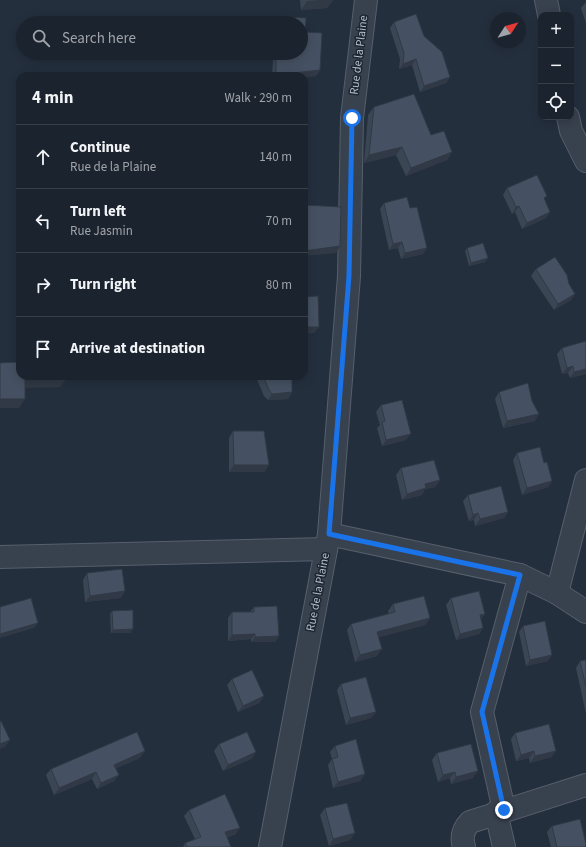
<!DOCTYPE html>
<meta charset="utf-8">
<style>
body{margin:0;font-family:"Source Sans 3",sans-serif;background:#282f3a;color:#f1f3f6}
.controls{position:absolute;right:12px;top:12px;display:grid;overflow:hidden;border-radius:8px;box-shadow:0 2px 10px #0003}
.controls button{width:36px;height:36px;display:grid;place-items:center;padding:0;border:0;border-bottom:1px solid #39404a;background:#1b232e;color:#f1f3f6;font:20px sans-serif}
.compass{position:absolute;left:490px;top:12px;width:36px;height:36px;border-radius:50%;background:#1b232e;box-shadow:0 2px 10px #0003;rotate:54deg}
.stop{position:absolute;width:12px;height:12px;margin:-9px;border:3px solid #1a73e8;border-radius:50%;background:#fff}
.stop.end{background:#1a73e8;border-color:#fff;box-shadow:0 1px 4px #0008}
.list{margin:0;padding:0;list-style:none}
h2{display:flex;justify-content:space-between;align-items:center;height:52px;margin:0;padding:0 16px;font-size:17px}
h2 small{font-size:13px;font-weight:400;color:#a0a4aa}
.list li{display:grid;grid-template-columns:26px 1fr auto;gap:12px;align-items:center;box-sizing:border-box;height:64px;padding:0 16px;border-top:1px solid #39404a}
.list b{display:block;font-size:15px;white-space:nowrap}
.list p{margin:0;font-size:13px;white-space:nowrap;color:#a0a4aa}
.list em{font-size:13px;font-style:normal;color:#a0a4aa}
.icon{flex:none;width:22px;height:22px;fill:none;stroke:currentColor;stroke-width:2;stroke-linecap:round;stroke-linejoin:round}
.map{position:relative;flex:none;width:586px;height:847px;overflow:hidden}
.search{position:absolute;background:#1b232e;box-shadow:0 2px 10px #0003;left:16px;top:16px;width:292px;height:44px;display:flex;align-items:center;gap:10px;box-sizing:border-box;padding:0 14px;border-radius:22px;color:#a0a4aa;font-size:15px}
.panel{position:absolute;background:#1b232e;box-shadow:0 2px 10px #0003;left:16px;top:72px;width:292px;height:308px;border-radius:12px}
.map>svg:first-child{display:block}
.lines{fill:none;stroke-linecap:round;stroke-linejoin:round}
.minor-casing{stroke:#565f6c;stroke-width:24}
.minor{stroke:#38414e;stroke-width:22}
.wall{fill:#3b4654}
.shaded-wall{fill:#303945}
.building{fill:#455162;stroke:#303945}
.route{stroke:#1a73e8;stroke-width:5}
.labels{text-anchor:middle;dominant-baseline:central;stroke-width:3;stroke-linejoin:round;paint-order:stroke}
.street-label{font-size:12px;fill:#b4bcc9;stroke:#1d2633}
</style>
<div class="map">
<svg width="586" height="847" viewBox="0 0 586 847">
<rect width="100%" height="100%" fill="#242f3e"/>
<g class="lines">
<defs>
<g id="minor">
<polyline points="546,0 549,15"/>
<polyline points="568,117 571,131 586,161"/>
<polyline points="329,534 520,575 557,593 586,612"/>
<polyline points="0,557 326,549"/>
<polyline points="557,593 586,480"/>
<polyline points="504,810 482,712 520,575"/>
<polyline points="496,812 504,847"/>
<polyline points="270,847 329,534 349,276 352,118 366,0"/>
<path d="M 464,847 C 461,837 463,829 470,822 L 586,785"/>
</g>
</defs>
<use href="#minor" class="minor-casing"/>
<use href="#minor" class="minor"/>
</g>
<g class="wall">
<polygon points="300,0 333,0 327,8 301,10"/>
<polygon points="586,2 586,23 581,8"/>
<polygon points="287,17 306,18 305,32 322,33 320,70 316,76 304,77 304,76 272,76 273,59 276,53 301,53 301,23 283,23"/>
<polygon points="394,22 424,36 450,77 446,83 420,92 412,65 399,69 400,59 390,28"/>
<polygon points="374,107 431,135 452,152 447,160 406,176 396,155 364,163 368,115"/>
<polygon points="507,188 545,200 550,212 546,218 522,229 515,212 512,214 503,195"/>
<polygon points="384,203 410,208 427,248 423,254 401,259 398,248 389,250 380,209"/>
<polygon points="467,248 485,262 469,266 465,251"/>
<polygon points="536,269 569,284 575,294 571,300 554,310 531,276"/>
<polygon points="586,341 586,374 570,378 568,373 562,374 557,354 562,348"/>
<polygon points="257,376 292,376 292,392 288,399 268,400 264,396 256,377"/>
<polygon points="499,392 532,401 535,421 503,428 495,399"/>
<polygon points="381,405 406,440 382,446 377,428 380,425 376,412"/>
<polygon points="233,431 269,465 264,472 229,472 229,438"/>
<polygon points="517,453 544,463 552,481 548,487 522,495 513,460"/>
<polygon points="401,468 440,480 435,487 425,489 422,495 402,500 396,475"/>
<polygon points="468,495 508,512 504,518 475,526 474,520 469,521 463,501"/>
<polygon points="87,573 121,598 85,602 83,580"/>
<polygon points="451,598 485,614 481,619 483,628 479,634 456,640 446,605"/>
<polygon points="393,604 430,618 425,625 379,637 377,656 355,662 347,630 351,624 389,614 388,611"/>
<polygon points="254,607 279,636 275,642 251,642 251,639 228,641 228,618 232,612 250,612"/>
<polygon points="112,611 131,633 111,633 110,614"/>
<polygon points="523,626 548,661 526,666 519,632"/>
<polygon points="586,660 586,714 576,668 580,661"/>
<polygon points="232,679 264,696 259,703 238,712 227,685"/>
<polygon points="341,684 376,712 371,718 346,725 337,690"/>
<polygon points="515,733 556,751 551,757 530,763 529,758 516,761 511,739"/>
<polygon points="219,744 256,752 251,759 223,771 214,751"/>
<polygon points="335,746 365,774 360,781 333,788 328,765 332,759 330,752"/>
<polygon points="437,753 473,778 451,784 450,778 438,782 432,760"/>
<polygon points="140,758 116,768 119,775 114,781 97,789 92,779 54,795 46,775 51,769"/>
<polygon points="325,808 355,833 350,840 329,846 320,815"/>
<polygon points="189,810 236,834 227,837 231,847 183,847 185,843 195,839 184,816"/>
<polygon points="552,826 586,847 551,847 547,832"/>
</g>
<g class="shaded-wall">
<polygon points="321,0 333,0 327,8 301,10 307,1"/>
<polygon points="416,59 412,65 399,69 403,64"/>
<polygon points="320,70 316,76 304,77 304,76 275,76 276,75"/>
<polygon points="450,77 446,83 420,92 424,86"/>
<polygon points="402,147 396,155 364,163 369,155"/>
<polygon points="452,152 447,160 406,176 411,168"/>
<polygon points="519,206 515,212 512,214 516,207"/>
<polygon points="550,212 546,218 522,229 527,223"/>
<polygon points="402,242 398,248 389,250 393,244"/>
<polygon points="340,246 336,253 304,256 304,251"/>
<polygon points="427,248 423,254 401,259 405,253"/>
<polygon points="488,258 485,262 469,266 471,263"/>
<polygon points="575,294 571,300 554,310 558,304"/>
<polygon points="304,327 319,327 314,333 304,334"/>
<polygon points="573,366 568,373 562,374 567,368"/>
<polygon points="586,369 586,374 570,378 574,372"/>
<polygon points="67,378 60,387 19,388 25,379"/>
<polygon points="292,392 288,399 268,400 272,394"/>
<polygon points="0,399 25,399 19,408 0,408"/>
<polygon points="539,414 535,421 503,428 507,421"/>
<polygon points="411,434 406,440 382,446 386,440"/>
<polygon points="234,465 269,465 264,472 229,472"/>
<polygon points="440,480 435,487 425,489 422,495 402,500 407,494 425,484"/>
<polygon points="552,481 548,487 522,495 527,488"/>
<polygon points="508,512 504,518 475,526 480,519"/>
<polygon points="478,513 474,520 469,521 473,515"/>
<polygon points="125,591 121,598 85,602 90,596"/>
<polygon points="485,614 480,620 480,615"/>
<polygon points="430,618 425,625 373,639 377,632"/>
<polygon points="38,623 34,628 0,638 0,634"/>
<polygon points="483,628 479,634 456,640 460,634"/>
<polygon points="133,629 131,633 111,633 113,630"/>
<polygon points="255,634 251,639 228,641 232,635"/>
<polygon points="279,636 275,642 251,642 255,637"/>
<polygon points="382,649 377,656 355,662 360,655"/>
<polygon points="552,655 548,661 526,666 530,660"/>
<polygon points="264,696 259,703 238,712 243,706"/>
<polygon points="376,712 371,718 346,725 350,718"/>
<polygon points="10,740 5,747 0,749 0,744"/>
<polygon points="145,751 140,758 110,771 114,765"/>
<polygon points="534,751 529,758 516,761 521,755"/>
<polygon points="556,751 551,757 530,763 535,756"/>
<polygon points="256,752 251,759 223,771 228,765"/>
<polygon points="478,771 473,778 451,784 456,777"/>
<polygon points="96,772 92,779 54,795 59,788"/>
<polygon points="455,772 450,778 438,782 443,775"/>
<polygon points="365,774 360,781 333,788 338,782"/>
<polygon points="119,775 114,781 97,789 101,783"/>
<polygon points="240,828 236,834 220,838 225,832"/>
<polygon points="355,833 350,840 329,846 333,839"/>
</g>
<g class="building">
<polygon points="416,14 424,36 442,52 450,77 424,86 416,59 403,64 404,53 394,22"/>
<polygon points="287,17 306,18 305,32 322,33 320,70 276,75 276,53 301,53 301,23 286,23"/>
<polygon points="414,94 431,135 444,131 452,152 411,168 402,147 369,155 374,107"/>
<polygon points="537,175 547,196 544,198 550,212 527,223 519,206 516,207 507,188"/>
<polygon points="407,197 410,208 417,207 427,248 405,253 402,242 393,244 384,203"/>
<polygon points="304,205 341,207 340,246 304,251"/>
<polygon points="483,243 488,258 471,263 467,248"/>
<polygon points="555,257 567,275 569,284 575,294 558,304 536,269"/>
<polygon points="318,296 319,327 304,327 304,297"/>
<polygon points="586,341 586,369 574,372 573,366 567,368 562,348"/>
<polygon points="20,362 20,376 67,376 67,378 25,379 25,399 0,399 0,363"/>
<polygon points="263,376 292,376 292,392 272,394 269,390"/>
<polygon points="528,383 532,401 539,414 507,421 499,392"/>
<polygon points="402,400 411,434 386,440 382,422 385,421 381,405"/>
<polygon points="233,431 264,431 269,465 234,465"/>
<polygon points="540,447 544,463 547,462 552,481 527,488 517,453"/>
<polygon points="434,460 440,480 425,484 426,488 407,494 401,468"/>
<polygon points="501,486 508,512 480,519 478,513 473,515 468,495"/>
<polygon points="122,569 125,591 90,596 87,573"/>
<polygon points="479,591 485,614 480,615 483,628 460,634 451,598"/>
<polygon points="424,596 430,618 377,632 382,649 360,655 351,624 395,612 393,604"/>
<polygon points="31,598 38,623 0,634 0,607"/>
<polygon points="277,606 279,636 255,637 255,634 232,635 232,612 254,612 254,607"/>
<polygon points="133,610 133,629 113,630 112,611"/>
<polygon points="545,621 552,655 530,660 523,626"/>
<polygon points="586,660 586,687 580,661"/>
<polygon points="252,670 264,696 243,706 232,679"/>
<polygon points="366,677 376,712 350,718 341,684"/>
<polygon points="0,721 1,721 10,740 0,744"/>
<polygon points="549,724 556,751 535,756 534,751 521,755 515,733"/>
<polygon points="137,732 145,751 114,765 119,775 101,783 96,772 59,788 51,769"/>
<polygon points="247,732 256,752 228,765 219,744"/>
<polygon points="356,739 365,774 338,782 332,759 338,757 335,746"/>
<polygon points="471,744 478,771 456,777 455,772 443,775 437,753"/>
<polygon points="225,794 240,828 225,832 231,847 187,847 185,843 201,837 189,810"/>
<polygon points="347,803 355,833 333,839 325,808"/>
<polygon points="580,819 586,844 586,847 557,847 552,826"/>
</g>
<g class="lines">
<polyline class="route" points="352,118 349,276 329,534 520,575 482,712 504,810"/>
</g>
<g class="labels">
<g class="street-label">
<text transform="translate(359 55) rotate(-83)">Rue de la Plaine</text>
<text transform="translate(318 592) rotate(-79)">Rue de la Plaine</text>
</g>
</g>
</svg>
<div class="controls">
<button>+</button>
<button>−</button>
<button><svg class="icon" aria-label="locate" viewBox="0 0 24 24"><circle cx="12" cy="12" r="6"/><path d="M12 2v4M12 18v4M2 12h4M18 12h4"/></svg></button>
</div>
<svg class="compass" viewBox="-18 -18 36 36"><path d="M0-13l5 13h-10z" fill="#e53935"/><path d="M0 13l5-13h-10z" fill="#a0a4aa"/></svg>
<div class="stop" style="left:352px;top:118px"></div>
<div class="stop end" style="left:504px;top:810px"></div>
<div class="search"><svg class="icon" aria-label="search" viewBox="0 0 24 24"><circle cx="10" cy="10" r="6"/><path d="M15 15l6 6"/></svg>Search here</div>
<section class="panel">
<h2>4 min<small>Walk · 290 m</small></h2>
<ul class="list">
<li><svg class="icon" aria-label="ahead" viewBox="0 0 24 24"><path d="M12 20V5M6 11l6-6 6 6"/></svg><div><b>Continue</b><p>Rue de la Plaine</p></div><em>140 m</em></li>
<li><svg class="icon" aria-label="left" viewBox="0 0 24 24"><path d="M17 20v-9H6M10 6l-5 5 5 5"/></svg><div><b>Turn left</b><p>Rue Jasmin</p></div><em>70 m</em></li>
<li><svg class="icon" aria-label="right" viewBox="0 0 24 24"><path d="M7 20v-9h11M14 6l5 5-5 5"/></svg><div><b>Turn right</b></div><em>80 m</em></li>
<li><svg class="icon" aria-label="arrive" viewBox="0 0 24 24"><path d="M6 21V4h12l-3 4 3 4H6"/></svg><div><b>Arrive at destination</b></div></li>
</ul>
</section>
</div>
